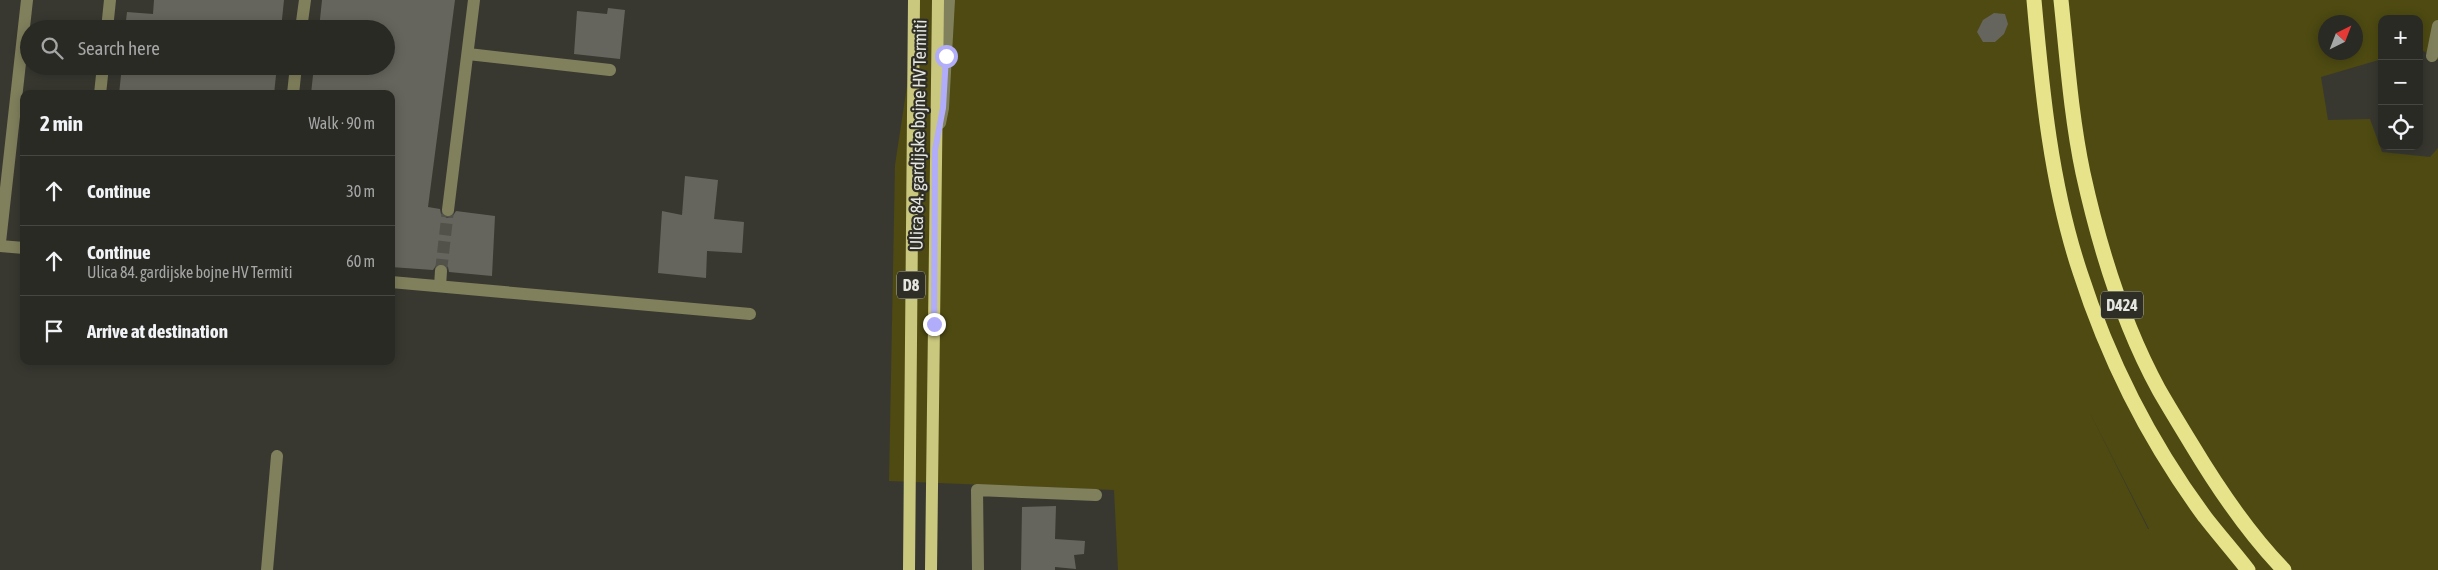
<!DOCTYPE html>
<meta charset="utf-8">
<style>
body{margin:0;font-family:"Asap Condensed",sans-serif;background:#32322d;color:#f1f3f6}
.controls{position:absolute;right:15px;top:15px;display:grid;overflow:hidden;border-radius:10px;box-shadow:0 2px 12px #0003}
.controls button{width:45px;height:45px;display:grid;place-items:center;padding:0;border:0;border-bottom:1px solid #464642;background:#2a2a25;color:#f1f3f6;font:25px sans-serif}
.compass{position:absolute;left:2318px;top:15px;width:45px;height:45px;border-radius:50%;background:#2a2a25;box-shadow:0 2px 12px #0003;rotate:42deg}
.stop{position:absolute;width:15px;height:15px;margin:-11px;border:4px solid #b1adfa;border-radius:50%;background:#fff}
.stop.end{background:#b1adfa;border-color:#fff;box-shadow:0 1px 5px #0008}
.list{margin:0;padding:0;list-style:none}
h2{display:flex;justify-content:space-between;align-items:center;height:65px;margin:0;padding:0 20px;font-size:21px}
h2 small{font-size:16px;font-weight:400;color:#a5a7a7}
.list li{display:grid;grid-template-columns:32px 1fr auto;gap:15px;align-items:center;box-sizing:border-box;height:70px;padding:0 20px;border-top:1px solid #464642}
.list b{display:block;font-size:19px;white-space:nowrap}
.list p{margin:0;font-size:16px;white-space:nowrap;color:#a5a7a7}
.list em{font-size:16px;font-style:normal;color:#a5a7a7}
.icon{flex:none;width:28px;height:28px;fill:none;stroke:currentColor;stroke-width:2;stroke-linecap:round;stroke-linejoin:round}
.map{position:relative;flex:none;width:2438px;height:570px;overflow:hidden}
.search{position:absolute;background:#2a2a25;box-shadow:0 2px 12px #0003;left:20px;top:20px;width:375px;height:55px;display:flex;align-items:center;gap:12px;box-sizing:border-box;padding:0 18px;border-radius:28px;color:#a5a7a7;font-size:19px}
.panel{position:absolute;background:#2a2a25;box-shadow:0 2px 12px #0003;left:20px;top:90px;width:375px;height:275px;border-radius:10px}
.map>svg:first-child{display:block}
.green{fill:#4e4a12;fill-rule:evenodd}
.building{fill:#65655d}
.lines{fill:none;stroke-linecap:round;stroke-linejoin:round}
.minor-tunnel{stroke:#52524b;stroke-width:12;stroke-dasharray:12 6;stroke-linecap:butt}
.minor{stroke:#81805d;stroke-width:12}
.major{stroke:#cac77e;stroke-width:12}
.highway{stroke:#e7e38b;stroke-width:15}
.route{stroke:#b1adfa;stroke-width:6}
.labels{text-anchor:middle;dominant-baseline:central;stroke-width:4.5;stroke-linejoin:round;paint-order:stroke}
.shield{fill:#2e2e27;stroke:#afafa9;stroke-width:1}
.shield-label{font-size:16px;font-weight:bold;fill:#e6e6e1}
.street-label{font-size:18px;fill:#e6e6e1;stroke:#2e2e27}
</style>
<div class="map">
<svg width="2438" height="570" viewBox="0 0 2438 570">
<rect width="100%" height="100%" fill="#383831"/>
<path class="green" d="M 920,0 L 2438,0 L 2438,60 L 2419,48 L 2419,19 L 2382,19 L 2382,59 L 2321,77 L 2328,120 L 2370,119 L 2382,152 L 2430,157 L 2438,148 L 2438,570 L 1118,570 L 1114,490 L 889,481 L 895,165 ZM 2326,22 L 2356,22 L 2356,52 L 2326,52 ZM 2089,411 L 2149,529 L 2148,529 Z"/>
<g class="building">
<polygon points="154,0 284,0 281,29 125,29 127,12 153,14"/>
<polygon points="322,0 455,0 428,207 440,209 441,214 447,218 452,217 456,211 495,216 492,276 449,272 448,267 442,263 437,264 433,270 391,267 391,94 311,94 314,66 386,66 386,29 319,29"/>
<polygon points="608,8 625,10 620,59 574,54 577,11 607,14"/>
<polygon points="1994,13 2005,14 2008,24 2004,34 1995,42 1983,42 1977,32 1983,20"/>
<polygon points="122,66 277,66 274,94 119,94"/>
<polygon points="685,176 718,180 714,219 744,222 742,253 707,251 706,278 658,273 662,211 682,215"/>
<polygon points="1056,506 1055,539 1085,541 1084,554 1074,555 1076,569 1055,567 1055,570 1021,570 1022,507"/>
</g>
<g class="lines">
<polyline class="minor-tunnel" points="441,271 448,210"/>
<g class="minor">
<polyline points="107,29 110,0"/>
<polyline points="301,29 305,0"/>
<polyline points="468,54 610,70"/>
<polyline points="2432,56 2438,26"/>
<polyline points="100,94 103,66"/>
<polyline points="293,94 296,66"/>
<polyline points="940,123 943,108 949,0"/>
<polyline points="448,210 474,0"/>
<polyline points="0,242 27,0"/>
<polyline points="0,246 24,248"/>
<polyline points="391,282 750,314"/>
<polyline points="440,286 441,271"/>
<polyline points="267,570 277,456"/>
<polyline points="978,570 977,490 1096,495"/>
</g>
<g class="major">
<polyline points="909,570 914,0"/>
<polyline points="931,570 938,0"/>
</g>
<g class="highway">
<path d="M 2034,0 C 2042,91 2051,185 2080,272 C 2108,359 2151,444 2205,517 C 2219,535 2234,552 2248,570"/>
<path d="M 2061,0 C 2067,57 2071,116 2083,173 C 2099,246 2123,324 2159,390 C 2170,409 2181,427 2192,445 C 2219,490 2248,533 2284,570"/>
</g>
</g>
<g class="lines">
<polyline class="route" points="934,324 935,150 943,108 946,56"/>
</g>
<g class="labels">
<g class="shield">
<rect x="897" y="271.5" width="28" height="27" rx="4"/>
<rect x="2101" y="291.5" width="42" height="27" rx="4"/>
</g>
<g class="shield-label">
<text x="911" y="285">D8</text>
<text x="2122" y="305">D424</text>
</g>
<g class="street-label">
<text transform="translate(918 135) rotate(-89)">Ulica 84. gardijske bojne HV Termiti</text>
</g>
</g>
</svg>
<div class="controls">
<button>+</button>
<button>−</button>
<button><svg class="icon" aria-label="locate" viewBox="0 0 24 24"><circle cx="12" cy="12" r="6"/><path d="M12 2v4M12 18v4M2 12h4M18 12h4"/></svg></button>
</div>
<svg class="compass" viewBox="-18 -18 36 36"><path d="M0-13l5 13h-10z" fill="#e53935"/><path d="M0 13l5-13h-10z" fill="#a5a7a7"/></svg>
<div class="stop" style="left:946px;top:56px"></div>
<div class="stop end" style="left:934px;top:324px"></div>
<div class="search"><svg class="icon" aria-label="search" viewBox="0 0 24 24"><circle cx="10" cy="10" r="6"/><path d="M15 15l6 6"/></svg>Search here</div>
<section class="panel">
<h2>2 min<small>Walk · 90 m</small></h2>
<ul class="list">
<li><svg class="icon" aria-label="ahead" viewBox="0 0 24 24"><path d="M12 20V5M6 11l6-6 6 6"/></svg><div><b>Continue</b></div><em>30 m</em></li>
<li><svg class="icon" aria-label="ahead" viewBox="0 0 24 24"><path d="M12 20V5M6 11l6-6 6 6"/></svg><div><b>Continue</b><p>Ulica 84. gardijske bojne HV Termiti</p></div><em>60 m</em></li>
<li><svg class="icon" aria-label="arrive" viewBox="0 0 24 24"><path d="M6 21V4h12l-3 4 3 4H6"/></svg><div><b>Arrive at destination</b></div></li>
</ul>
</section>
</div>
